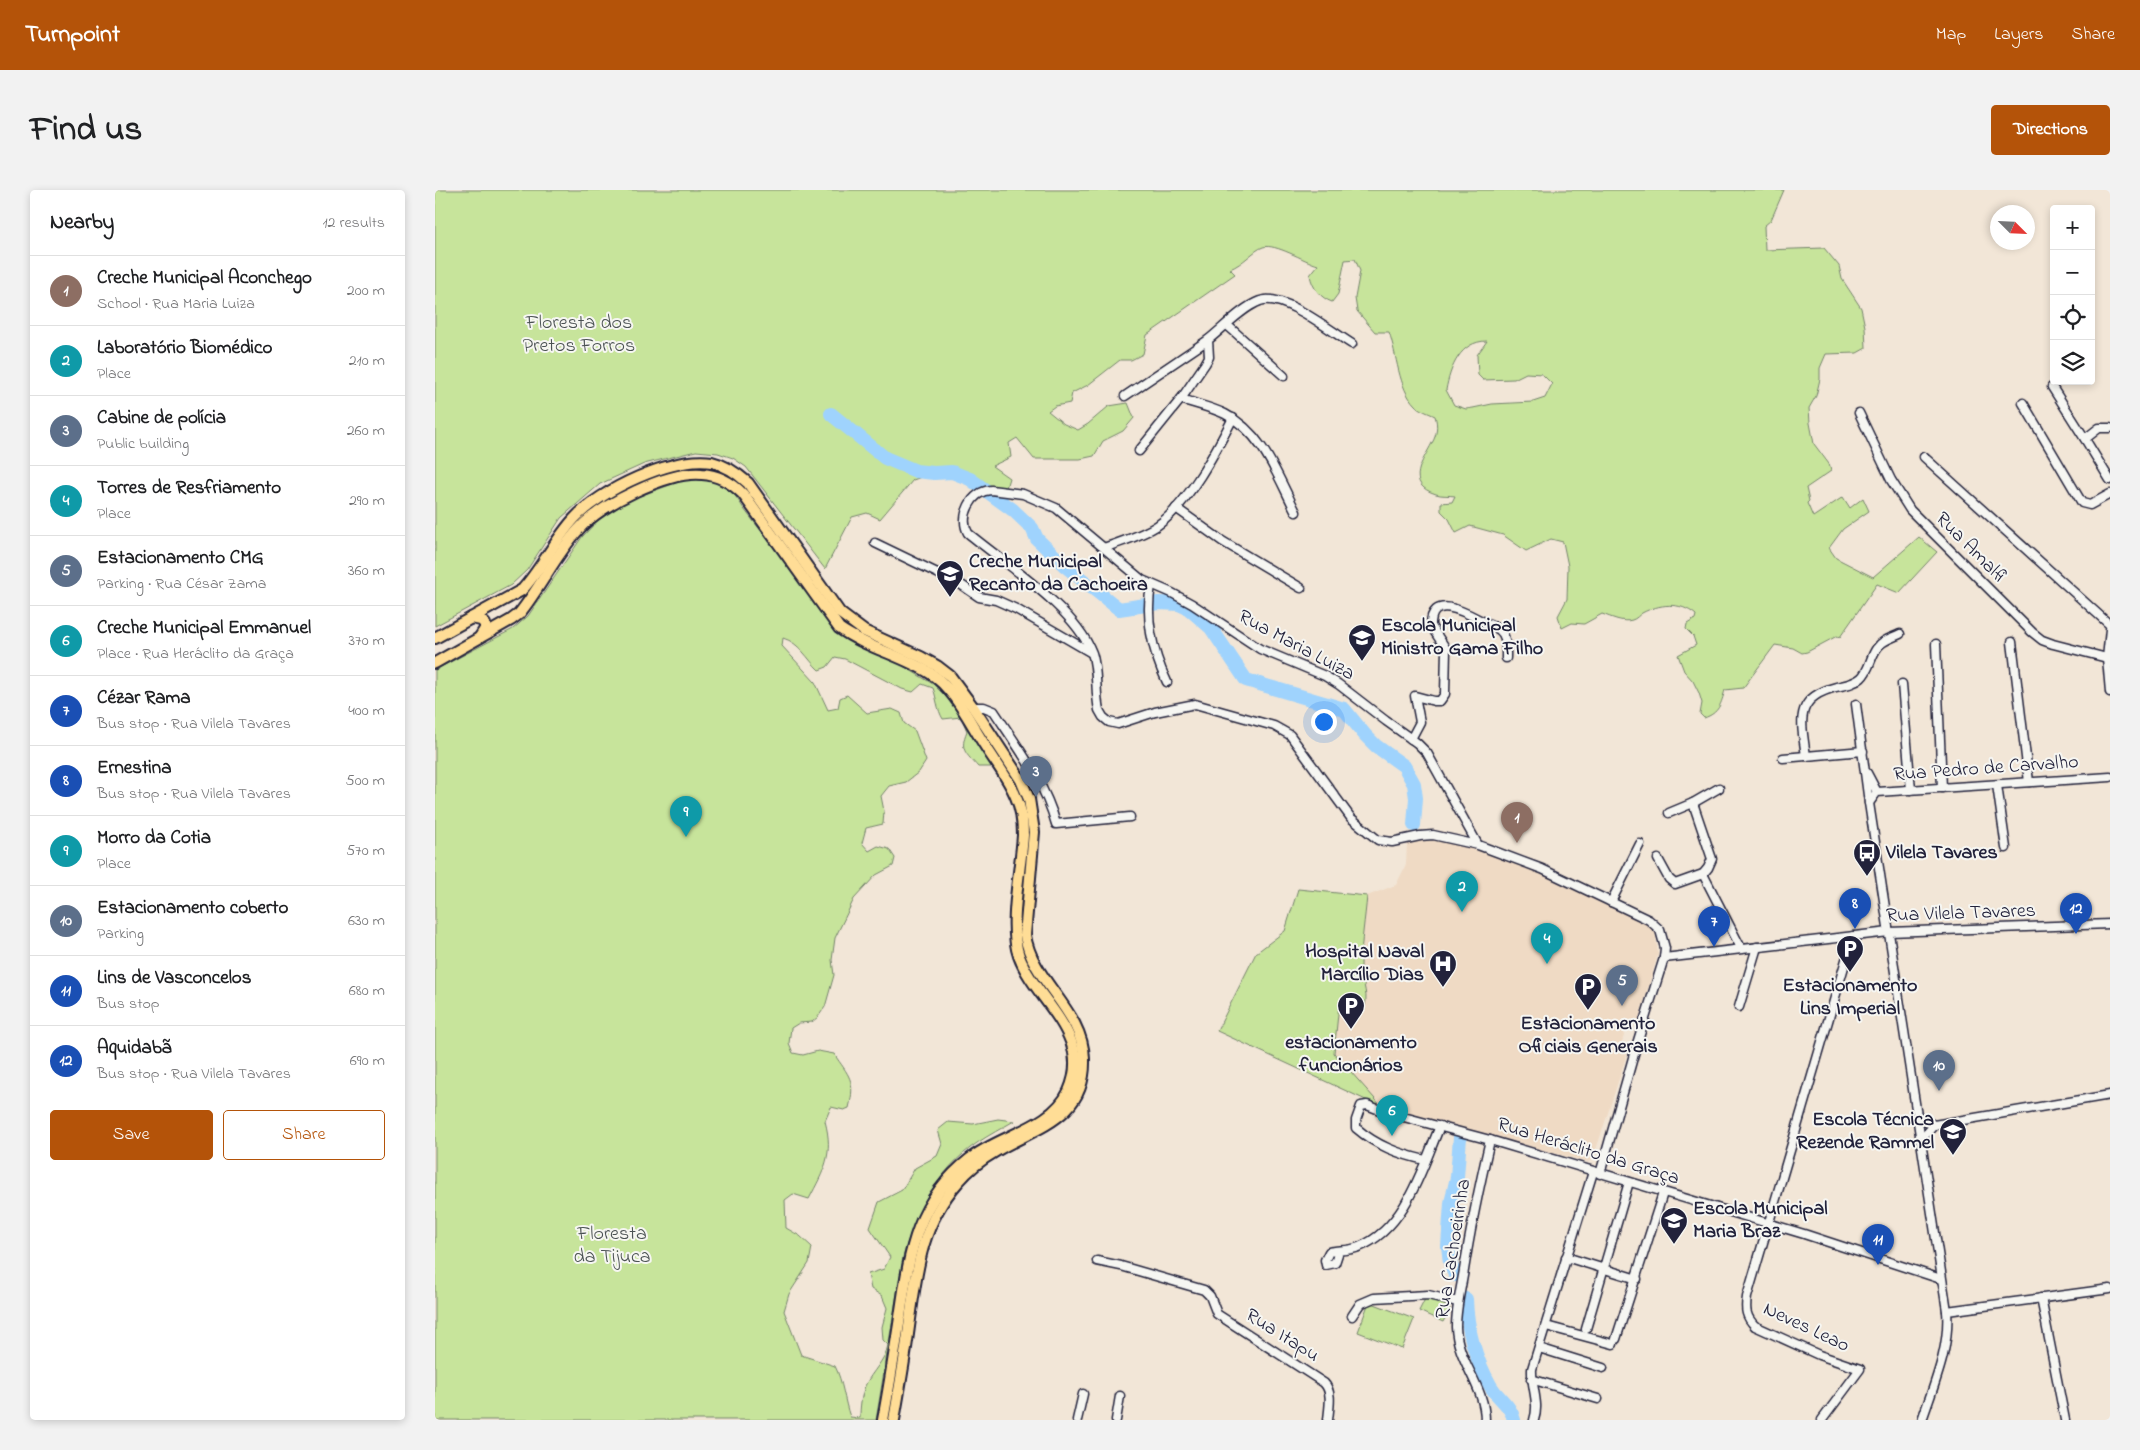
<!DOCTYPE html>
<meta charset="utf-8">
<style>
body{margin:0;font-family:"Indie Flower",sans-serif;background:#f2f2f2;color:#202124}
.controls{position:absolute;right:15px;top:15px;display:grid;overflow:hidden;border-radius:5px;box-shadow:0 2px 8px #0003}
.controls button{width:45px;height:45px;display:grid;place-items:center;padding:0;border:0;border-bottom:1px solid #e0e0e0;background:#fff;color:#202124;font:25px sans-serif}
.compass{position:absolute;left:1555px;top:15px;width:45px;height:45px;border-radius:50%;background:#fff;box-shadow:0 2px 8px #0003;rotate:114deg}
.you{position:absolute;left:888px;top:531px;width:18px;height:18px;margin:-12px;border:4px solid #fff;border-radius:50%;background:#1a73e8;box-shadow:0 0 0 8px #1a73e833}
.badge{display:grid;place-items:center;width:32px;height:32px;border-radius:50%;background:#b45309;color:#fff;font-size:16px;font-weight:700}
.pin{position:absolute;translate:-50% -41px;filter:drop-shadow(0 1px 2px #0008)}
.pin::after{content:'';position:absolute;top:26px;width:18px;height:15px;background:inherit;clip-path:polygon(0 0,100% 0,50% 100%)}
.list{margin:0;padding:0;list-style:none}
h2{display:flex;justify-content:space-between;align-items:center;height:65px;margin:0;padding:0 20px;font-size:21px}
h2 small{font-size:16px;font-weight:400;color:#757577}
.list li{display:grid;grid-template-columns:32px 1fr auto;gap:15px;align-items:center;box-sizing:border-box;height:70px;padding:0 20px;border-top:1px solid #e0e0e0}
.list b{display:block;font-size:19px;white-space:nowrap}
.list p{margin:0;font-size:16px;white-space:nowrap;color:#757577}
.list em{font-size:16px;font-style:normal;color:#757577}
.actions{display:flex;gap:10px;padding:15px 20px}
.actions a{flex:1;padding:11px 0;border:1px solid #b45309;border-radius:5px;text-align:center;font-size:18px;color:#b45309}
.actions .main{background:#b45309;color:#fff}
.icon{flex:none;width:28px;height:28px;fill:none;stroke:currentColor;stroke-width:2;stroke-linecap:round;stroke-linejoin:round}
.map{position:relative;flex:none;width:1675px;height:1230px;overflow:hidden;border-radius:5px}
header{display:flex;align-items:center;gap:30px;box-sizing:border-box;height:70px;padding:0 25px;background:#b45309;color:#fff}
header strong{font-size:24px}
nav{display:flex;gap:28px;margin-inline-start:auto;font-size:18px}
.intro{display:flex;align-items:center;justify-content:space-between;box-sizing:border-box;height:120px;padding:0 30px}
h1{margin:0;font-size:35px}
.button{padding:12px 22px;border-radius:5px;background:#b45309;color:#fff;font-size:18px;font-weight:700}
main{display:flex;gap:30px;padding:0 30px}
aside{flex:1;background:#fff;border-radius:5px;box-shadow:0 2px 8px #0003}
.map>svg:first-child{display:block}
.built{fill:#efdac4}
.green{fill:#c7e49b;stroke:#74836b;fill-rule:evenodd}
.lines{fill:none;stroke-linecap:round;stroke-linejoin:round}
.river{stroke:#9fd3fd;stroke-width:14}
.minor-casing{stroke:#22223b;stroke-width:11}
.major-casing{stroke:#22223b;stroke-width:14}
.minor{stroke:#f6f6f2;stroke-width:8}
.major{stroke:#ffdd96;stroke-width:10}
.labels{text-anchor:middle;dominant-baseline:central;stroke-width:4;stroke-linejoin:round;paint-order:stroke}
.park-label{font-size:20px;fill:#4b5253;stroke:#f6f6f2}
.street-label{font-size:20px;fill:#22223b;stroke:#f6f6f2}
.poi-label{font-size:20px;font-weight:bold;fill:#22223b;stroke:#f6f6f2;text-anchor:start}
</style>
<header>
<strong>Turnpoint</strong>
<nav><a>Map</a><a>Layers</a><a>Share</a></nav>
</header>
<div class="intro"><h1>Find us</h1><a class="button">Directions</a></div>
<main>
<aside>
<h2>Nearby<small>12 results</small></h2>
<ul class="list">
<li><span class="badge" style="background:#8d6e63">1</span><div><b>Creche Municipal Aconchego</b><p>School · Rua Maria Luiza</p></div><em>200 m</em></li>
<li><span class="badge" style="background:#0f9aa8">2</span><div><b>Laboratório Biomédico</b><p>Place</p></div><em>210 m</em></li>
<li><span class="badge" style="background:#5c6f8a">3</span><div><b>Cabine de polícia</b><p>Public building</p></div><em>260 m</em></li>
<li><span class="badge" style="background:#0f9aa8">4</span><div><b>Torres de Resfriamento</b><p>Place</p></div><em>290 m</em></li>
<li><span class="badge" style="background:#5c6f8a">5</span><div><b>Estacionamento CMG</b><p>Parking · Rua César Zama</p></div><em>360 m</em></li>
<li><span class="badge" style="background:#0f9aa8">6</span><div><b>Creche Municipal Emmanuel</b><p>Place · Rua Heráclito da Graça</p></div><em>370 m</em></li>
<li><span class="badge" style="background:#1a4fb4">7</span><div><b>Cézar Rama</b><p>Bus stop · Rua Vilela Tavares</p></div><em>400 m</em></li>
<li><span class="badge" style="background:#1a4fb4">8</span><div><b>Ernestina</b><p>Bus stop · Rua Vilela Tavares</p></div><em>500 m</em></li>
<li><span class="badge" style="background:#0f9aa8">9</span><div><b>Morro da Cotia</b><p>Place</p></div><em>570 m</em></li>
<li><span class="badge" style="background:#5c6f8a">10</span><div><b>Estacionamento coberto</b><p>Parking</p></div><em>630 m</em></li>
<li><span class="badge" style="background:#1a4fb4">11</span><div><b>Lins de Vasconcelos</b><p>Bus stop</p></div><em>680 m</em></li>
<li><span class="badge" style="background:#1a4fb4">12</span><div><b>Aquidabã</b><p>Bus stop · Rua Vilela Tavares</p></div><em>690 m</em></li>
</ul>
<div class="actions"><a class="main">Save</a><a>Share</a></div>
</aside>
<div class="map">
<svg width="1675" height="1230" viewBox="0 0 1675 1230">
<rect width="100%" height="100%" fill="#f2e6d7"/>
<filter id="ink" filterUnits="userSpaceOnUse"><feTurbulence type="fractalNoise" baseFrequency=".02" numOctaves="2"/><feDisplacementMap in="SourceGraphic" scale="10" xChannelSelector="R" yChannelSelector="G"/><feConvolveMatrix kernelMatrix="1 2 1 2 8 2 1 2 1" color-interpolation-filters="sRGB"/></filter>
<g filter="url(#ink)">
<polygon class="built" points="996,650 1026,655 1081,672 1214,735 1220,741 1223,764 1202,835 1193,833 1185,858 1193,861 1158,969 1153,972 948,918 782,841 821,763 850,741 863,699 932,706 961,695 971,675 972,653"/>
<g class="green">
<path d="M 0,0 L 1349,0 L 1336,30 L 1329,36 L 1330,60 L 1389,58 L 1404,76 L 1407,89 L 1426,118 L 1430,137 L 1431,158 L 1422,163 L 1391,164 L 1385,178 L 1385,189 L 1381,206 L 1374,218 L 1375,233 L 1379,254 L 1394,274 L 1396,281 L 1371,298 L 1374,311 L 1372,313 L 1378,327 L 1408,307 L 1415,318 L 1428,308 L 1434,321 L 1408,339 L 1394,358 L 1401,368 L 1438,387 L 1484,347 L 1502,362 L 1464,403 L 1442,394 L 1405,447 L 1402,446 L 1372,462 L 1367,463 L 1358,458 L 1340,455 L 1308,498 L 1290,500 C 1286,514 1284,523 1269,528 L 1265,524 L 1267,513 L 1264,503 L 1258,491 L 1249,481 L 1243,465 L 1261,455 L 1258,446 L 1251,439 L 1252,434 L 1260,429 L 1261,425 C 1245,411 1224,414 1207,423 C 1204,425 1201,429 1197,430 C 1188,433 1176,427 1167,424 L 1149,434 L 1137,433 L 1127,438 L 1123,426 L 1132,409 L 1133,376 L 1128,352 L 1116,349 L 1091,361 L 1068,345 L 1035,336 L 1021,343 L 1014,329 L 1006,321 L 1006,313 L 1017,312 L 1020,306 C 1014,305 1006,306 1001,304 C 969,294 988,271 997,253 C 1002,245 1003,235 1000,226 C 994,223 984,220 980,215 C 963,198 962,164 954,142 L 940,142 L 922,121 L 920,108 L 925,81 L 920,69 L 910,70 L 903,104 L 897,112 C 886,108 877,98 875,85 L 883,75 C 869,71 840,53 828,57 C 819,60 808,74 795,79 L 800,84 L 712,145 L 708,164 L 696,170 L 685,170 L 653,195 L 637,203 L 635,213 L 620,216 L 613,221 L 629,234 L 643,240 L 653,234 L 674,216 L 693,213 L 699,228 L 688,241 L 668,251 L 659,266 L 645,269 L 599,269 L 582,248 L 574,253 L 576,267 L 557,276 L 574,288 L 570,301 L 555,298 L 541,298 L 518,281 L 498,283 L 478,290 L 445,329 L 432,323 L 417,327 L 390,379 L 311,277 L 298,268 L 283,263 L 261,261 L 209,274 L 165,294 L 126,328 L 92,380 L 76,395 L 0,436 ZM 1052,151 L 1042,165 L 1043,185 L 1048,190 L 1079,189 L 1091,183 L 1107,184 L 1117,194 L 1110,208 L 1098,212 L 1057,214 L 1038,218 L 1031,219 L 1019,215 L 1011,200 C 1015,178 1025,151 1052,151 Z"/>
<path d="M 257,287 C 288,291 292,292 309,319 L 406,444 L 455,468 L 498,494 L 517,512 L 542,547 L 558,577 L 543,577 C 531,563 524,560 532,541 L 526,527 L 508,529 C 502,519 502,509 498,498 L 487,494 L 478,502 L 467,499 L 410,469 L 400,467 L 392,477 L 384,480 C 372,469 365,453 348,448 L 347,456 L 380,492 L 393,520 L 403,518 L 405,508 L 412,505 L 432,523 L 457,519 L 466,523 L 469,533 L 480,541 L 491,571 L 484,582 L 471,592 L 454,596 L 446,606 L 449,621 L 448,634 L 431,638 L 427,653 L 434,661 L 443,656 L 454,659 L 460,668 L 458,676 L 441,685 L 419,709 L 400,748 L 397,770 L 399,785 L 390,817 L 383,827 L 377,832 L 364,833 L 356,838 L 354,853 L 358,863 L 368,865 L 383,861 L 399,864 C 414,886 421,890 414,918 L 409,920 L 396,917 L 390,931 C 399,965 389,980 374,1009 L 358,1004 L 350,1010 L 351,1038 L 365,1046 L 377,1057 L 374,1073 L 354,1104 L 349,1121 L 366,1165 L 400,1176 C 408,1192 409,1210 415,1227 L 425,1228 C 425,1217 426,1207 430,1196 C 437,1181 450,1171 453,1155 L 448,1150 L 447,1137 L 452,1118 L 447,1106 L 436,1099 L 433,1084 L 449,1079 L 455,1067 L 435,1038 L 444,1012 L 467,1000 L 480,978 L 502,966 L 507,954 L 503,940 L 513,932 L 538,934 L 563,929 L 579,931 C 567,938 554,945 542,953 C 504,979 480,1023 468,1067 L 441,1230 L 0,1230 L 0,480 L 78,439 L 93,426 L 147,347 L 167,326 L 188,312 Z"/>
<path d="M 863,699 L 932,706 C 930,729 926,751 926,774 C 925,789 934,802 930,816 L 904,814 L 899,863 L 948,918 L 782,841 L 821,763 L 850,741 Z"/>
<polygon points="991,1107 1015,1118 1008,1132 984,1121"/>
<polygon points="934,1112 979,1129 967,1159 923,1142"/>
</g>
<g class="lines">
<g class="river">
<polyline points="396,224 450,268 481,281 499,283 517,282 535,289 578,320 597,338 602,349 629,375 684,419 724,413 744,414 753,418 776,438 811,490 909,519 930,545 941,556 969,576 979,594 981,608 979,635"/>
<polyline points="1020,1085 1015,1073 1013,1056 1016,1013 1022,987 1025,947"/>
<path d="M 1031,1109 C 1032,1140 1040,1168 1055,1195 C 1062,1208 1076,1215 1079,1230"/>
</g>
<defs>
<g id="minor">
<polyline points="792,135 849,186"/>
<polyline points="1617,197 1650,249"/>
<polyline points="690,206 773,150"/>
<path d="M 746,209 C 760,214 776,217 790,224 C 828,243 842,285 861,322"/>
<polyline points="1588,213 1647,313 1655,315 1675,304"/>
<polyline points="1424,223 1456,290 1475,320 1597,442 1607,450 1618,454 1672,468"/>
<polyline points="1675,238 1664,238 1650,249 1675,290"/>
<path d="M 704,261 L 746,209 L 770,174 L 774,167 L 773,150 C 787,139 808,117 825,111 C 848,102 897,142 917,154"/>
<polyline points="1489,267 1675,435"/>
<polyline points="741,318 787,351 866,398"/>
<polyline points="440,353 525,394 544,407 561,410 581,419 655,462"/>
<path d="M 669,358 C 687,351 707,346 723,335 C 753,314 781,261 798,228"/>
<path d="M 716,395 C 710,430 717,461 732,492"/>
<polyline points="1675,439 1672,468 1675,502"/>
<polyline points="1577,452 1594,592"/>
<polyline points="1501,454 1507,598"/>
<polyline points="1467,494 1476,600"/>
<path d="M 1421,514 L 1434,613 L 1512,1121 C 1515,1159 1499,1194 1487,1230"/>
<path d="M 538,517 L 549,517 L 559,521 C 582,556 610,593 621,634 L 695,627"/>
<path d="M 976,549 L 985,532 L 980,506 L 999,511 L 1005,511 L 1010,504 L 1011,459 L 996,436 C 995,403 1030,422 1045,430 C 1052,433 1064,437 1068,444 C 1072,450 1071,461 1071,468"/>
<path d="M 1371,566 C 1366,530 1359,508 1401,497 C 1410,495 1419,494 1426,488 C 1435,480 1435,467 1442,458 C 1447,450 1457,448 1465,444"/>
<polyline points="1348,568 1428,561"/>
<polyline points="1432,583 1442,602"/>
<polyline points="1562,595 1571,658"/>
<polyline points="1434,613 1442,602 1675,587"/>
<polyline points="1234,623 1258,613 1284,598"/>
<path d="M 1043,655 L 992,563 L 982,553 L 951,531 L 903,494 L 890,486 L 825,459 L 757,414 L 737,403 L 707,390 L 621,318 L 588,304 L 556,300 C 536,301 524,327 533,343 C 570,374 640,418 657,463 C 663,480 660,502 664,520 L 668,527 L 674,532 L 683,534 L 720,522 L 760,514 L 839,536 L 855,545 L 916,628 L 943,650 L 957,652 L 985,646 L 998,645 L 1043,655 L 1107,679 L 1214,730 L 1225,740 L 1230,758 L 1229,768 L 1201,857 L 1165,984"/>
<polyline points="1223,669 1234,689 1240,694 1268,684 1273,678 1277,669 1258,613"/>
<polyline points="1268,684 1306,758"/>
<polyline points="1176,712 1205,654"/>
<polyline points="1229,768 1454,742 1675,734"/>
<polyline points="1304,817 1322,757"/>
<polyline points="1482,927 1499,935 1675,905"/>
<polyline points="1486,950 1499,935"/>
<path d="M 990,970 C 964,964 942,956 921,938 L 921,930 L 926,916 L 932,915 L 950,922 L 1055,950 L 1369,1044 L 1506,1089"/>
<path d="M 904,1061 L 900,1073 L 891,1075 L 890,1070 L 894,1062 C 904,1060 914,1061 924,1057 C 971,1038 987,978 1005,936"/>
<polyline points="1131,1067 1202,1089"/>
<path d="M 662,1071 L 686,1076 L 769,1100 L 775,1106 L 782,1124 L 889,1193 C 898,1202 894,1218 893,1230"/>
<polyline points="1606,1108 1630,1230"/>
<polyline points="1512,1121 1675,1099"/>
<polyline points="917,1126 925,1114 939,1108 993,1105 1023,1112"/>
<polyline points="1111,1136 1178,1154"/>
<polyline points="1151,1139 1194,992"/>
<polyline points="1181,1149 1228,1003"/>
<polyline points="1104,1158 1168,1178"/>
<polyline points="1096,1189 1163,1209"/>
<polyline points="642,1230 648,1204"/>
<polyline points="681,1230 685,1206"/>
<path d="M 1050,1230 C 1050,1196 1022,1171 1021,1137 C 1021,1118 1026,1098 1029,1080 C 1036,1036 1045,993 1055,950"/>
<path d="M 1099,1230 C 1105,1213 1096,1197 1097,1179 L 1158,982"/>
<path d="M 1387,1230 L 1425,1179 L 1384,1165 L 1320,1136 C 1311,1127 1310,1120 1312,1107 L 1418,746"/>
</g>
<g id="major">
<polyline points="36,428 46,430 50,434 50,439 45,447"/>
<path d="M 0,448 L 87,400 C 107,378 119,351 139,329 C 165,300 237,266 277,272 C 290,275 303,284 313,293 L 405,423 L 429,441 L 486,467 L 502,476 L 515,486 L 538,517 L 586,590 L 594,609 L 599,642 L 590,745 C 597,792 648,820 649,869 C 651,928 601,937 561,961 C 547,969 534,979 523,992 C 483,1037 481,1088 473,1144 C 469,1173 464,1201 459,1230"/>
<path d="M 0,473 L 76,430 L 84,424 C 106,397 120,365 144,339 C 166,314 233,281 267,284 C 283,285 297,293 308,304 L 404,438 C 432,458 466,465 495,483 C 520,499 535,533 551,557 C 561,573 574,589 581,607 C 586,618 588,632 588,645 C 586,679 573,736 584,766 C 601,812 659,845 634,901 C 617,938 565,945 535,969 C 478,1014 474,1067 464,1134 C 459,1166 454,1198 448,1230"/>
</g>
</defs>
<use href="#minor" class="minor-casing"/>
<use href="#major" class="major-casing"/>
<use href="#minor" class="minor"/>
<use href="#major" class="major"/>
</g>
</g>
<defs>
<symbol id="school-pin" viewBox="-11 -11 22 30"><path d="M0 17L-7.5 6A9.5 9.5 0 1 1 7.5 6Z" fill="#22223b" stroke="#f6f6f2"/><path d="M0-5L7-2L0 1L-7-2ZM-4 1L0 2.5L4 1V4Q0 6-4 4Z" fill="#fff"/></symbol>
<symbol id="bus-pin" viewBox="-11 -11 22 30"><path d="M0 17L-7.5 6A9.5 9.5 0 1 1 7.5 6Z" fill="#22223b" stroke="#f6f6f2"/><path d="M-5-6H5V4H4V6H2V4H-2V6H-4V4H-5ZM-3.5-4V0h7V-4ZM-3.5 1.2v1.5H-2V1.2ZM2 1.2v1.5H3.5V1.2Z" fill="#fff"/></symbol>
<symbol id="parking-pin" viewBox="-11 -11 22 30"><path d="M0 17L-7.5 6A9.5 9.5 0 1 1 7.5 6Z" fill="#22223b" stroke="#f6f6f2"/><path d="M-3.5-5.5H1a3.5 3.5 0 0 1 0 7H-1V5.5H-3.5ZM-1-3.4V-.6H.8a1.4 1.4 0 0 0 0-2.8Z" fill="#fff"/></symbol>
<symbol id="hospital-pin" viewBox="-11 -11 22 30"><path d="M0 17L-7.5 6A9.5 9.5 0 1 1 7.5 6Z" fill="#22223b" stroke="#f6f6f2"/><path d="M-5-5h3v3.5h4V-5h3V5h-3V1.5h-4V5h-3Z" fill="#fff"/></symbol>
</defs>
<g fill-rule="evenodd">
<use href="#school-pin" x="499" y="368" width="32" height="43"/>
<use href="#school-pin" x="911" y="432" width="32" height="43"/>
<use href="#bus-pin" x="1416" y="647" width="32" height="43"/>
<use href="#parking-pin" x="1399" y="743" width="32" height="43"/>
<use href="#hospital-pin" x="992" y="758" width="32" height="43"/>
<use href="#parking-pin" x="1137" y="781" width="32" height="43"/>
<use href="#parking-pin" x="900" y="800" width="32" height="43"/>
<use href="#school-pin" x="1502" y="926" width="32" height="43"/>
<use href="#school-pin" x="1223" y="1015" width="32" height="43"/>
</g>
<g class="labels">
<g class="park-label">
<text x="144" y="133">Floresta dos<tspan x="144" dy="23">Pretos Forros</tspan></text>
<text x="177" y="1044">Floresta<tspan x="177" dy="23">da Tijuca</tspan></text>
</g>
<g class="street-label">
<text transform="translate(1536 359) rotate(45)">Rua Amalfi</text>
<text transform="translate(861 456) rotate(28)">Rua Maria Luiza</text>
<text transform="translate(1551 579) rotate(-4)">Rua Pedro de Carvalho</text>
<text transform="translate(1526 724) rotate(-2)">Rua Vilela Tavares</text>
<text transform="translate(1153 962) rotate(17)">Rua Heráclito da Graça</text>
<text transform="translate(1019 1059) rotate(-81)">Rua Cachoeirinha</text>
<text transform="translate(1371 1138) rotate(25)">Neves Leao</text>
<text transform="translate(847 1146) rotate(32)">Rua Itapu</text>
</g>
<g class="poi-label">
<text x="534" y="372">Creche Municipal<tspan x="534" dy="23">Recanto da Cachoeira</tspan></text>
<text x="946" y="436">Escola Municipal<tspan x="946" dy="23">Ministro Gama Filho</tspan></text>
<text x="1451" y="663">Vilela Tavares</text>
<text x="989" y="762" text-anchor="end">Hospital Naval<tspan x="989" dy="23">Marcílio Dias</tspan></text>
<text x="1415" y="796" text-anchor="middle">Estacionamento<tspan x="1415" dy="23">Lins Imperial</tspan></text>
<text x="1153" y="834" text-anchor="middle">Estacionamento<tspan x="1153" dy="23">Oficiais Generais</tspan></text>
<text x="916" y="853" text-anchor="middle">estacionamento<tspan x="916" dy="23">funcionários</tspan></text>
<text x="1499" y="930" text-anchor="end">Escola Técnica<tspan x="1499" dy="23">Rezende Rammel</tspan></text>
<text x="1258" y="1019">Escola Municipal<tspan x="1258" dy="23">Maria Braz</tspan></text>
</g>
</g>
</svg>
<div class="controls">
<button>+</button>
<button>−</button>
<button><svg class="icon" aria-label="locate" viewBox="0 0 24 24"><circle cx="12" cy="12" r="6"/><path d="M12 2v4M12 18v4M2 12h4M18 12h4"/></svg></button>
<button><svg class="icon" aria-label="layers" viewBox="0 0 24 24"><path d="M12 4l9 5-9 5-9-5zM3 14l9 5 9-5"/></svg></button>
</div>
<svg class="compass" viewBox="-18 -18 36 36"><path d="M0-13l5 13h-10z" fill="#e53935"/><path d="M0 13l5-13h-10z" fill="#757577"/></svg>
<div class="you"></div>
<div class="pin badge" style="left:1082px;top:653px;background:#8d6e63">1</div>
<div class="pin badge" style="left:1027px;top:722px;background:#0f9aa8">2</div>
<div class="pin badge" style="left:601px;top:607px;background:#5c6f8a">3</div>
<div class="pin badge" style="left:1112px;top:774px;background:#0f9aa8">4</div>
<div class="pin badge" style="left:1187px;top:816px;background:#5c6f8a">5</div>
<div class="pin badge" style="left:957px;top:946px;background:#0f9aa8">6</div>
<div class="pin badge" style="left:1279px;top:757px;background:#1a4fb4">7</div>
<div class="pin badge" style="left:1420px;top:739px;background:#1a4fb4">8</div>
<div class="pin badge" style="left:251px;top:647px;background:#0f9aa8">9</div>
<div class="pin badge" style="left:1504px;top:901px;background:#5c6f8a">10</div>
<div class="pin badge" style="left:1443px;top:1075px;background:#1a4fb4">11</div>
<div class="pin badge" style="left:1641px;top:744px;background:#1a4fb4">12</div>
</div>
</main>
